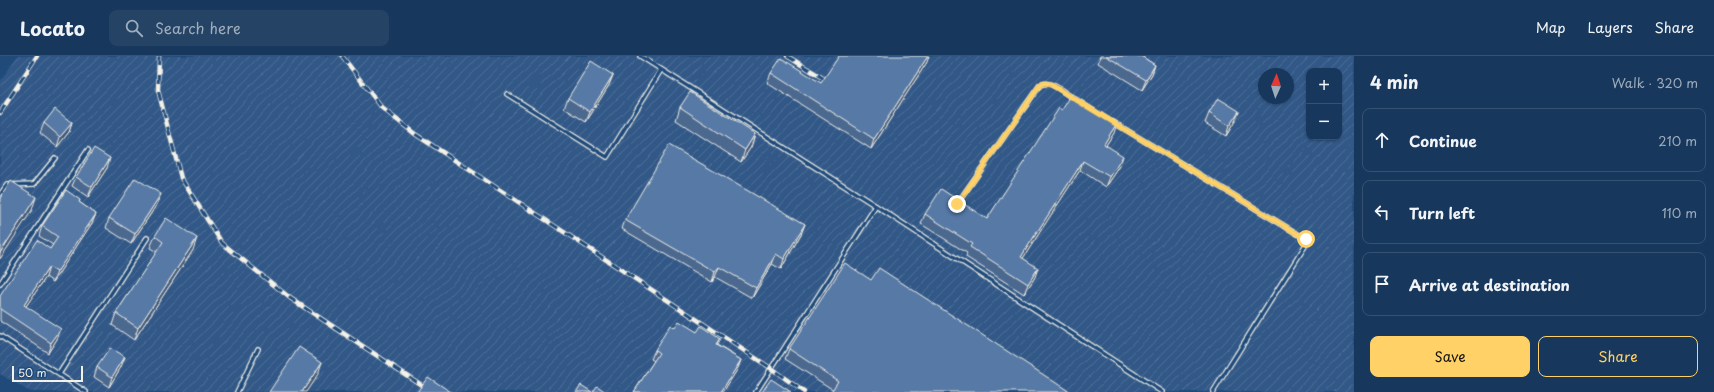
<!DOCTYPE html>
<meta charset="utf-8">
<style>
body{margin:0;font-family:"Playpen Sans",sans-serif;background:#244365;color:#f1f3f6}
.controls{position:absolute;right:12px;top:12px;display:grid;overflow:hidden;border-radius:8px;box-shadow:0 1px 3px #0004}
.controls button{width:36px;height:36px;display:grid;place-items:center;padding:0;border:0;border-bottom:1px solid #365272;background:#17385c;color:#f1f3f6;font:20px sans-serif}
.compass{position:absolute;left:1258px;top:12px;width:36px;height:36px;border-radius:50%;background:#17385c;box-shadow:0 1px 3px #0004;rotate:3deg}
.scale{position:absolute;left:12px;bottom:10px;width:71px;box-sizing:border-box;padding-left:4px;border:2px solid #f4f1e8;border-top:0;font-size:11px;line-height:14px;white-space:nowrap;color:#f4f1e8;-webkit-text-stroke:3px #1f4a7a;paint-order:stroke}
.stop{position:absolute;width:12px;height:12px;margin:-9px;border:3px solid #ffd166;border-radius:50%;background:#fff}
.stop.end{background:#ffd166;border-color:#fff;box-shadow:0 1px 4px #0008}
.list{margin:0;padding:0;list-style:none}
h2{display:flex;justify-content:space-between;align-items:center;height:52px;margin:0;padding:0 16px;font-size:17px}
h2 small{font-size:13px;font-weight:400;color:#9eacbb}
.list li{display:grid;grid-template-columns:26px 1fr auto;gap:12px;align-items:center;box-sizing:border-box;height:64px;margin:0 8px 8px;padding:0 8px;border:1px solid #365272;border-radius:8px}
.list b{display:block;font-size:15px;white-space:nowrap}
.list em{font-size:13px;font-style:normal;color:#9eacbb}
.actions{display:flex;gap:8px;padding:12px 16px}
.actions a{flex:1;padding:9px 0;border:1px solid #ffd166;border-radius:8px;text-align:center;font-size:14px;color:#ffd166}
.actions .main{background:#ffd166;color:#111}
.icon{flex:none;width:22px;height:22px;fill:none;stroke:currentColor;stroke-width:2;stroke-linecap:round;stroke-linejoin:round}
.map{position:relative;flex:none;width:1354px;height:336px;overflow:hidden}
header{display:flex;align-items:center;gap:24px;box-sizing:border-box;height:56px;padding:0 20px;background:#17385c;border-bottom:1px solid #365272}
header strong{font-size:19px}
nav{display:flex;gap:22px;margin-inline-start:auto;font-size:14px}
.search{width:280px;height:36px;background:#244365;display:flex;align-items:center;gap:10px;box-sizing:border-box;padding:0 14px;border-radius:8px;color:#9eacbb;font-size:15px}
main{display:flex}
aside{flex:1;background:#17385c}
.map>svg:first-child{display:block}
.industrial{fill:url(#industrial-furrows);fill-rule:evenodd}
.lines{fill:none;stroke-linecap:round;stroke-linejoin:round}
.lane-casing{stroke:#f4f1e8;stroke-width:6}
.lane{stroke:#1f4a7a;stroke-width:3.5}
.rail-casing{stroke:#f4f1e8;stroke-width:4.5}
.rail{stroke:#1f4a7a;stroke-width:3;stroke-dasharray:9;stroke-linecap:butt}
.wall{fill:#4b688f;stroke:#f4f1e8}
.shaded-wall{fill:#3d5574;stroke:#f4f1e8}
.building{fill:#5779a6;stroke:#f4f1e8}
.route{stroke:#ffd166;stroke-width:5}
</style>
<header>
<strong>Locato</strong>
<div class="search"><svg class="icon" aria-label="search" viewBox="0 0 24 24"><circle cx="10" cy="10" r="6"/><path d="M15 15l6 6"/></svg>Search here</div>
<nav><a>Map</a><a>Layers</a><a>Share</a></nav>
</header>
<main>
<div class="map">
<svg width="1354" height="336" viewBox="0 0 1354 336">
<defs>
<pattern id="industrial-furrows" width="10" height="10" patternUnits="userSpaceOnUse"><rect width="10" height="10" fill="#305887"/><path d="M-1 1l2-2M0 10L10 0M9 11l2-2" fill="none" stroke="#4f7098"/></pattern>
</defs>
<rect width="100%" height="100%" fill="#1f4a7a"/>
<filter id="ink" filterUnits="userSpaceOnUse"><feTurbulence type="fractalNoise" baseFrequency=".025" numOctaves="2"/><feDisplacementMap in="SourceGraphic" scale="8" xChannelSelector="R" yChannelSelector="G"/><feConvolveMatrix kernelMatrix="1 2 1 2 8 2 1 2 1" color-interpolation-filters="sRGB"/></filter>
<g filter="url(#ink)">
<path class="industrial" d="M 17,0 L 1354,0 L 1354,336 L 30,336 L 0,318 L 0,26 ZM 1309,15 L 1339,15 L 1339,81 L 1309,81 ZM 1264,18 L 1288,18 L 1288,42 L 1264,42 Z"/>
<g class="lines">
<defs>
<g id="lane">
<polyline points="640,0 876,150 1162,336"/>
<polyline points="507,38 607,101 661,14"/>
<polyline points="1113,66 1306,183 1305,190 1213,336"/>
<polyline points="0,139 7,129 34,128 55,102"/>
<path d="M 957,148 L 1040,29 C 1052,24 1063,36 1073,42"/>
<polyline points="0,228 88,94"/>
<polyline points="0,280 86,336"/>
<polyline points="59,318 147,182"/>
<polyline points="237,336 258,293"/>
<polyline points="756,336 876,150"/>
</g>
</defs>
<use href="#lane" class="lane-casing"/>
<use href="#lane" class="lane"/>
<defs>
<g id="rail">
<polyline points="159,0 158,34 181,122 222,187 290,242 432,336"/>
<polyline points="342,0 382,52 415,78 772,313 804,336"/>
<polyline points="787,0 826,24"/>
<polyline points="0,57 37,0"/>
</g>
</defs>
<use href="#rail" class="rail-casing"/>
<use href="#rail" class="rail"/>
</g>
<g class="wall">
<polygon points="1100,0 1141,0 1155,9 1152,18 1142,34 1098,7"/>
<polygon points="927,6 871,93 767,27 771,17 821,27"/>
<polygon points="613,19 609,29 586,66 564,52 568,42"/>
<polygon points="680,51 755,78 751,91 741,106 676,64"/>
<polygon points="1062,54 1114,77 1106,89 1120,110 1106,131 1080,114 1023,202 1035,221 1024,238 966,201 967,197 921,168 925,158 987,163"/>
<polygon points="1209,57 1235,65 1226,80 1205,67"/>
<polygon points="44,67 72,67 69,76 57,91 40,77"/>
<polygon points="107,112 88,141 72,130 76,121"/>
<polygon points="80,144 79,146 96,158 92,167 53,226 46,221 26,250 57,283 48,297 0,265 0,240 50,193 53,189 39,180 42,170"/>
<polygon points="157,148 131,188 106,172 109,162"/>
<polygon points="625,164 805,168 801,178 781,213 772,208 752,242 715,221 712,226 622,173"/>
<polygon points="155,180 193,194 134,284 112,269 116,257 157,196 150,192"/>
<polygon points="871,224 1070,336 832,333 785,303 789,293"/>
<polygon points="675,272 697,276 720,283 717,289 741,304 737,314 723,336 634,336 654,305 651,303 655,294"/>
<polygon points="97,311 121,311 109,331 94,321"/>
</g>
<g class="shaded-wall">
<polygon points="928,0 929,0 927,6 871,93 874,83"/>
<polygon points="1155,9 1152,18 1142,34 1146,24"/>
<polygon points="613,19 609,29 586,66 590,56"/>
<polygon points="1239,55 1235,65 1226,80 1229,70"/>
<polygon points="72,67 69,76 57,91 60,81"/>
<polygon points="1117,67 1114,77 1100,98 1104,88"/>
<polygon points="755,78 751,91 741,106 745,94"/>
<polygon points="1123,100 1120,110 1106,131 1110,121"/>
<polygon points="110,102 107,112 88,141 92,131"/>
<polygon points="1083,105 1080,114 1018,210 1021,201"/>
<polygon points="161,138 157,148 131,188 135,178"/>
<polygon points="36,141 32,154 0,203 0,197"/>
<polygon points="96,158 92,167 53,226 57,216"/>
<polygon points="805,168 801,178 781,213 784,203"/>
<polygon points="197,182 193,194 134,284 138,272"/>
<polygon points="776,198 772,208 752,242 756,232"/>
<polygon points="49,211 46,221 20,259 24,249"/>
<polygon points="719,211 715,221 712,226 715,216"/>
<polygon points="1038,212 1035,221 1024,238 1028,228"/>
<polygon points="61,273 57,283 48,297 51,287"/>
<polygon points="125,301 121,311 109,331 112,321"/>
<polygon points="741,304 737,314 723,336 721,336"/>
<polygon points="322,306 318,318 306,336 302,336"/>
</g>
<g class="building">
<polygon points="839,0 928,0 874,83 771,17 781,2 821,27"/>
<polygon points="1106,0 1141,0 1155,9 1146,24"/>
<polygon points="591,5 613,19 590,56 568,42"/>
<polygon points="690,36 755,78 745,94 680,51"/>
<polygon points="1072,38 1117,67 1104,88 1123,100 1110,121 1083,105 1021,201 1038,212 1028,228 970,191 972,188 925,158 941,133 987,163 1059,52 1062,54"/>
<polygon points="1218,42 1239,55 1229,70 1209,57"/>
<polygon points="55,53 72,67 60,81 44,67"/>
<polygon points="669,89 805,168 784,203 776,198 756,232 719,211 715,216 625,164"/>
<polygon points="94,92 110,102 92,131 76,121"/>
<polygon points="135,122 161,138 135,178 109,162"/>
<polygon points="11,125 36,141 0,197 0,142"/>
<polygon points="66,134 80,144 79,146 96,158 57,216 49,211 24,249 61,273 51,287 0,253 0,240 37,184 50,193 58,181 42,170"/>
<polygon points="166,162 197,182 138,272 116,257 163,186 155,180"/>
<polygon points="845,207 871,224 879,212 1070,336 831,336 838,325 789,293"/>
<polygon points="679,265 697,276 701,270 720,283 716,289 741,304 721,336 634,336 659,297 655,294 670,269 675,272"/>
<polygon points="299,291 322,306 302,336 269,336"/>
<polygon points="110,292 125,301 112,321 97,311"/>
<polygon points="428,321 451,336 417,336"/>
<polygon points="771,323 791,336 762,336"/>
<polygon points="581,329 592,336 576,336"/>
<polygon points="597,330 606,336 593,336"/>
</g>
</g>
<g class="lines" filter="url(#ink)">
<polyline class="route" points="957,148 1040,29 1045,27 1050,28 1306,183"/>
</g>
</svg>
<div class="controls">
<button>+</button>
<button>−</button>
</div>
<svg class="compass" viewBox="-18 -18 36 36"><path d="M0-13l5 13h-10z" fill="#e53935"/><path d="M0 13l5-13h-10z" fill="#9eacbb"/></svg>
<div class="scale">50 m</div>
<div class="stop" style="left:1306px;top:183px"></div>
<div class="stop end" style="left:957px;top:148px"></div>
</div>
<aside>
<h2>4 min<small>Walk · 320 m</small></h2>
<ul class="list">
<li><svg class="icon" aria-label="ahead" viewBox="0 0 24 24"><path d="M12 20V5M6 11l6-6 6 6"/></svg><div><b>Continue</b></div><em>210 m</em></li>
<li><svg class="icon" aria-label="left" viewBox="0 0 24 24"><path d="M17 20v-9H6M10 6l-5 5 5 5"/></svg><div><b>Turn left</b></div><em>110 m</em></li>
<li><svg class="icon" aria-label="arrive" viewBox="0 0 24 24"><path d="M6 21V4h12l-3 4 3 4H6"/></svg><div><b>Arrive at destination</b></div></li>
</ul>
<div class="actions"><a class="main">Save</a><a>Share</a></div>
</aside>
</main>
